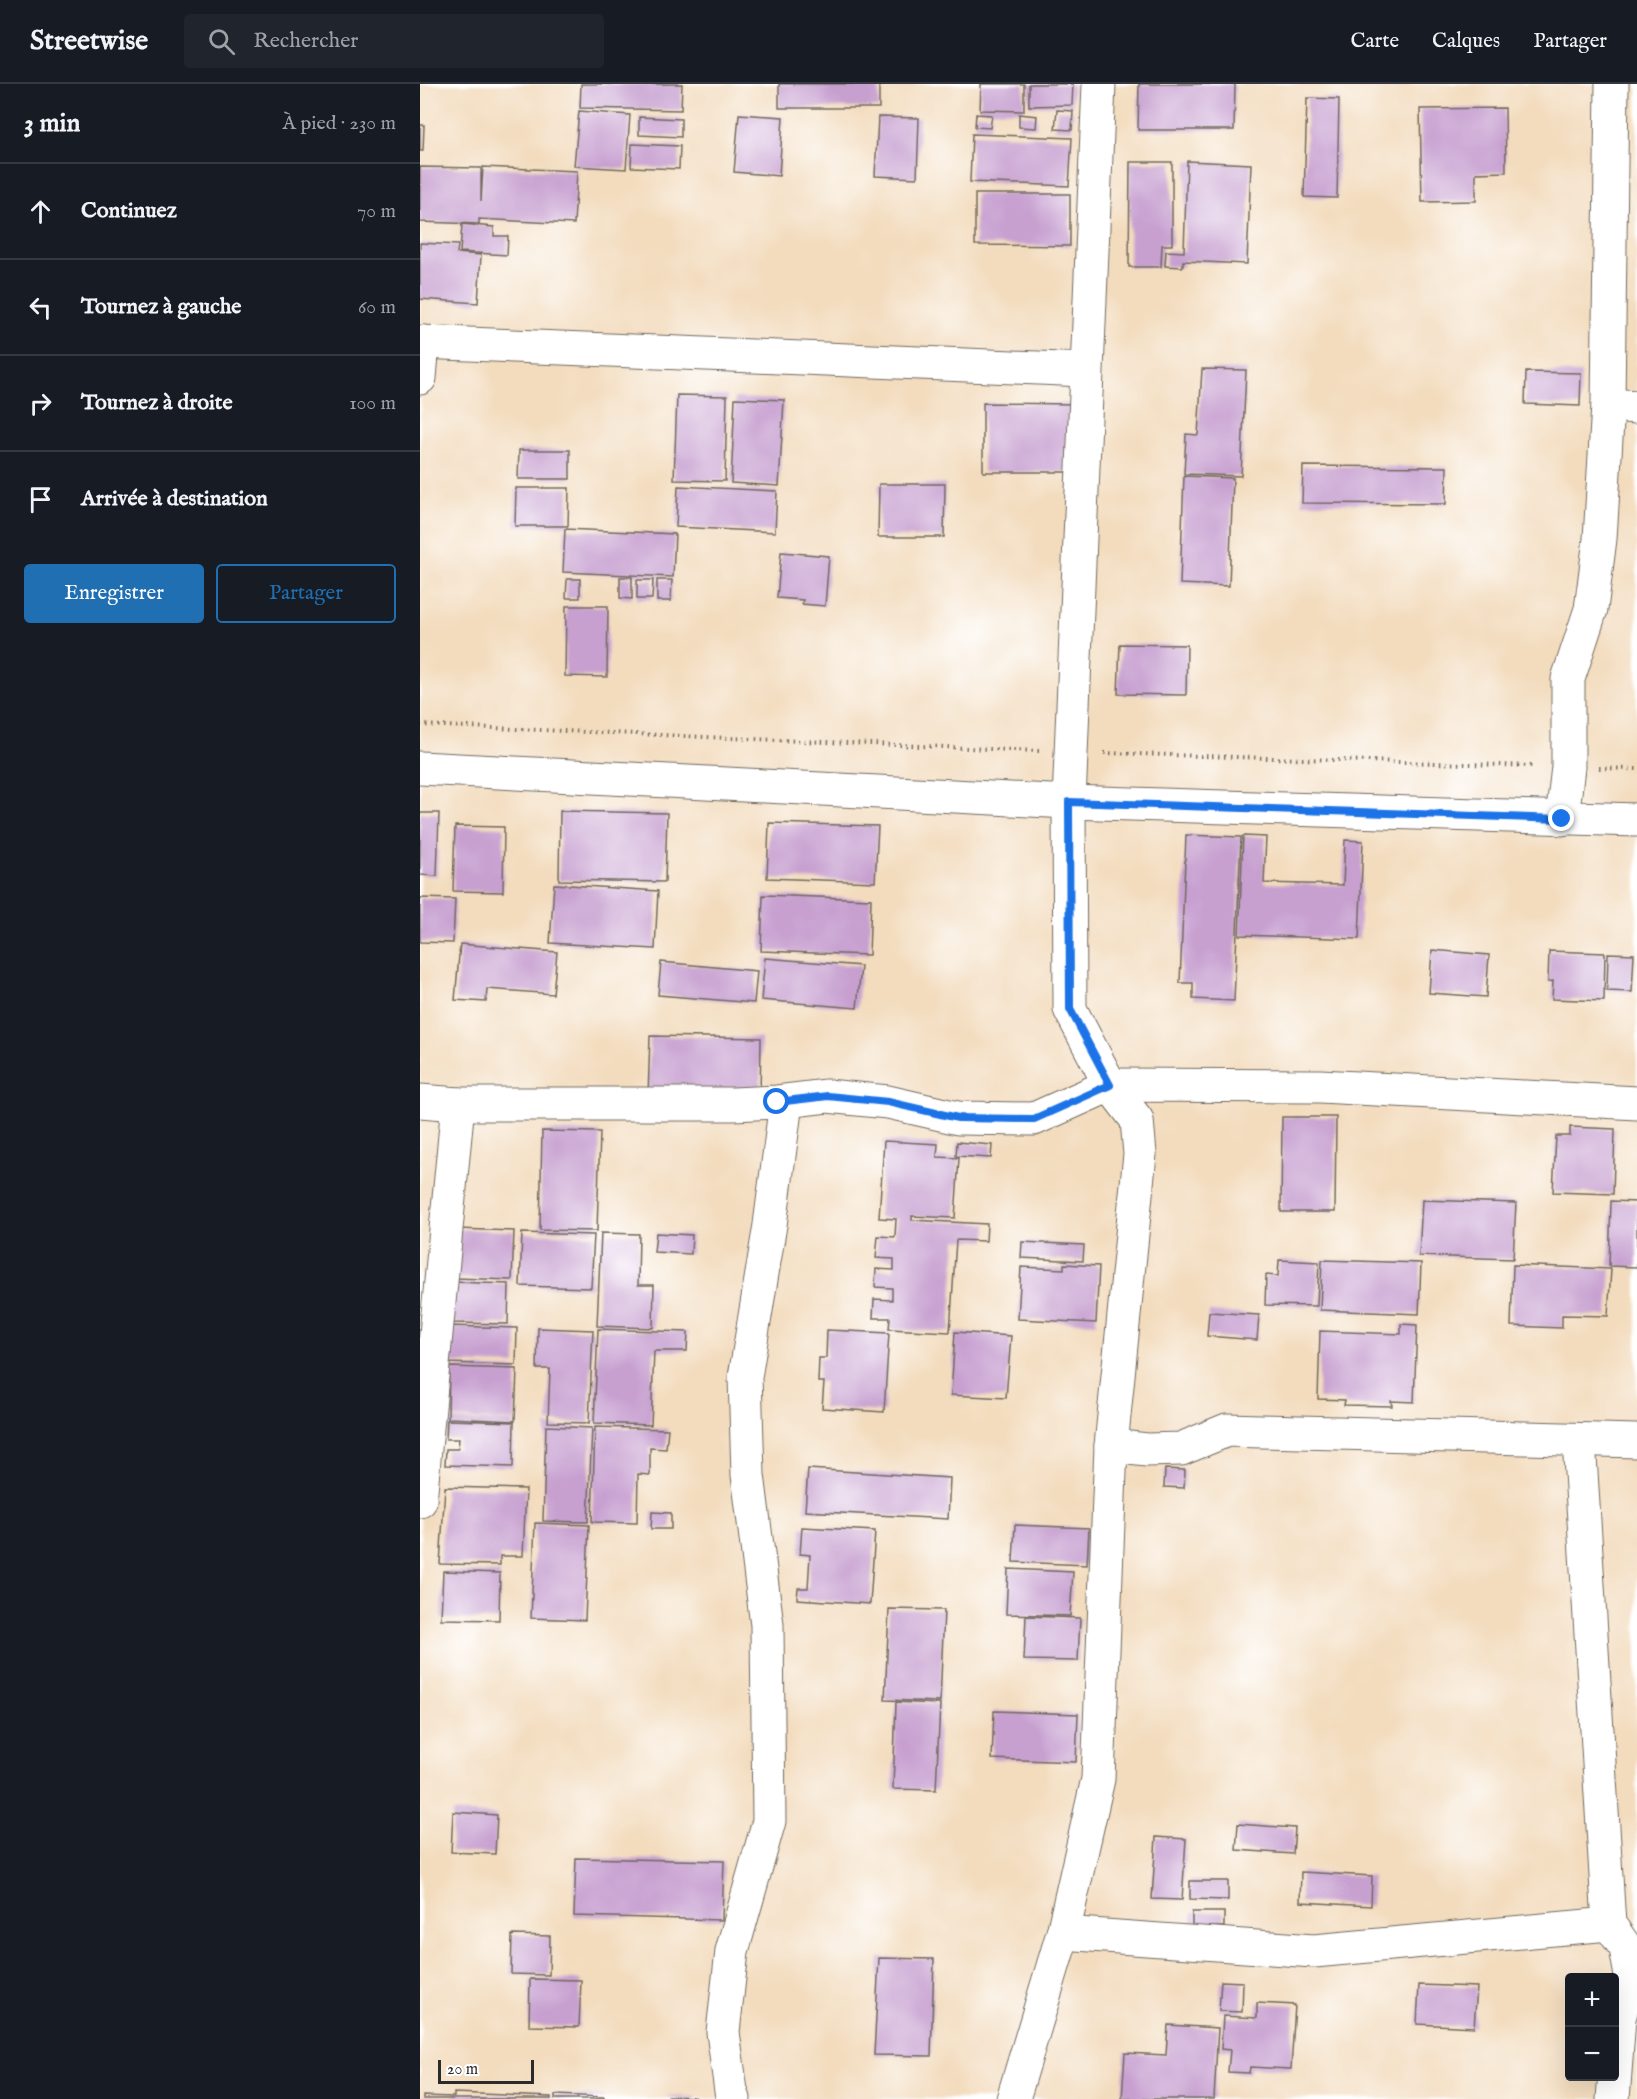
<!DOCTYPE html>
<html lang="fr">
<meta charset="utf-8">
<style>
body{margin:0;font-family:"IM FELL English",serif;background:#20242c;color:#f1f3f6}
.controls{position:absolute;right:18px;bottom:18px;display:grid;overflow:hidden;border-radius:6px;box-shadow:0 6px 24px #0002}
.controls button{width:54px;height:54px;display:grid;place-items:center;padding:0;border:0;border-bottom:2px solid #363941;background:#171b24;color:#f1f3f6;font:30px sans-serif}
.scale{position:absolute;left:18px;bottom:15px;width:96px;box-sizing:border-box;padding-left:6px;border:3px solid #2b2b2b;border-top:0;font-size:16px;line-height:21px;white-space:nowrap;color:#2b2b2b;-webkit-text-stroke:4px #fff;paint-order:stroke}
.stop{position:absolute;width:18px;height:18px;margin:-14px;border:4px solid #1a73e8;border-radius:50%;background:#fff}
.stop.end{background:#1a73e8;border-color:#fff;box-shadow:0 2px 6px #0008}
.list{margin:0;padding:0;list-style:none}
h2{display:flex;justify-content:space-between;align-items:center;height:78px;margin:0;padding:0 24px;font-size:26px}
h2 small{font-size:20px;font-weight:400;color:#9ea1a6}
.list li{display:grid;grid-template-columns:39px 1fr auto;gap:18px;align-items:center;box-sizing:border-box;height:96px;padding:0 24px;border-top:2px solid #363941}
.list b{display:block;font-size:22px;white-space:nowrap}
.list em{font-size:20px;font-style:normal;color:#9ea1a6}
.actions{display:flex;gap:12px;padding:18px 24px}
.actions a{flex:1;padding:14px 0;border:2px solid #1f6fb2;border-radius:6px;text-align:center;font-size:21px;color:#1f6fb2}
.actions .main{background:#1f6fb2;color:#fff}
.icon{flex:none;width:33px;height:33px;fill:none;stroke:currentColor;stroke-width:2;stroke-linecap:round;stroke-linejoin:round}
.map{position:relative;flex:none;width:1217px;height:2015px;overflow:hidden}
header{display:flex;align-items:center;gap:36px;box-sizing:border-box;height:84px;padding:0 30px;background:#171b24;border-bottom:2px solid #363941}
header strong{font-size:28px}
nav{display:flex;gap:33px;margin-inline-start:auto;font-size:21px}
.search{width:420px;height:54px;background:#20242c;display:flex;align-items:center;gap:15px;box-sizing:border-box;padding:0 21px;border-radius:6px;color:#9ea1a6;font-size:22px}
main{display:flex}
aside{flex:1;background:#171b24}
.map>svg:first-child{display:block}
.building{fill:#c7a0d0}
.lines{fill:none;stroke-linecap:round;stroke-linejoin:round}
.street-casing{stroke:#71695e;stroke-width:35}
.secondary-casing{stroke:#71695e;stroke-width:35}
.path{stroke:#71695e;stroke-width:4;stroke-dasharray:1.5 4.5;stroke-linecap:butt}
.street{stroke:#fff;stroke-width:33}
.secondary{stroke:#fff;stroke-width:33}
.route{stroke:#1a73e8;stroke-width:8}
</style>
<header>
<strong>Streetwise</strong>
<div class="search"><svg class="icon" aria-label="search" viewBox="0 0 24 24"><circle cx="10" cy="10" r="6"/><path d="M15 15l6 6"/></svg>Rechercher</div>
<nav><a>Carte</a><a>Calques</a><a>Partager</a></nav>
</header>
<main>
<aside>
<h2>3 min<small>À pied · 230 m</small></h2>
<ul class="list">
<li><svg class="icon" aria-label="ahead" viewBox="0 0 24 24"><path d="M12 20V5M6 11l6-6 6 6"/></svg><div><b>Continuez</b></div><em>70 m</em></li>
<li><svg class="icon" aria-label="left" viewBox="0 0 24 24"><path d="M17 20v-9H6M10 6l-5 5 5 5"/></svg><div><b>Tournez à gauche</b></div><em>60 m</em></li>
<li><svg class="icon" aria-label="right" viewBox="0 0 24 24"><path d="M7 20v-9h11M14 6l5 5-5 5"/></svg><div><b>Tournez à droite</b></div><em>100 m</em></li>
<li><svg class="icon" aria-label="arrive" viewBox="0 0 24 24"><path d="M6 21V4h12l-3 4 3 4H6"/></svg><div><b>Arrivée à destination</b></div></li>
</ul>
<div class="actions"><a class="main">Enregistrer</a><a>Partager</a></div>
</aside>
<div class="map">
<svg width="1217" height="2015" viewBox="0 0 1217 2015">
<rect width="100%" height="100%" fill="#fff"/>
<filter id="ink" filterUnits="userSpaceOnUse"><feTurbulence type="fractalNoise" baseFrequency=".0167" numOctaves="2"/><feDisplacementMap in="SourceGraphic" scale="12" xChannelSelector="R" yChannelSelector="G"/><feConvolveMatrix kernelMatrix="1 2 1 2 8 2 1 2 1" color-interpolation-filters="sRGB"/></filter>
<filter id="wash" filterUnits="userSpaceOnUse"><feTurbulence type="fractalNoise" baseFrequency=".008" numOctaves="4" result="noise"/><feDisplacementMap in="SourceGraphic" scale="24" xChannelSelector="R" yChannelSelector="G"/><feGaussianBlur stdDeviation="1.35" result="paint"/><feColorMatrix in="noise" values="0 0 0 0 0 0 0 0 0 0 0 0 0 0 0 0 0 1.4 0 .05"/><feComposite in="paint" operator="in"/></filter>
<g filter="url(#wash)">
<rect width="100%" height="100%" fill="#f3dcbe"/>
<g id="blocks">
<g class="building">
<polygon points="161,0 262,0 261,26 160,24"/>
<rect x="359" y="0" width="100" height="24"/>
<polygon points="561,0 604,0 604,27 560,26"/>
<polygon points="609,0 653,0 652,21 609,22"/>
<polygon points="719,0 815,0 814,46 718,46"/>
<polygon points="887,14 919,15 917,114 884,113"/>
<polygon points="1085,24 1086,88 1056,89 1056,117 1002,118 1000,25"/>
<polygon points="637,26 653,27 652,46 635,45"/>
<polygon points="159,27 210,31 206,85 154,82"/>
<polygon points="319,30 363,33 359,92 314,88"/>
<polygon points="556,30 572,31 570,44 555,43"/>
<polygon points="599,30 617,32 616,44 599,43"/>
<polygon points="219,33 261,35 261,53 219,51"/>
<polygon points="458,33 499,34 497,94 455,92"/>
<polygon points="0,41 4,41 3,67 0,67"/>
<polygon points="552,50 652,54 649,102 550,98"/>
<polygon points="212,60 260,62 259,85 211,83"/>
<polygon points="767,77 831,80 827,180 763,177 763,183 745,182 746,167 764,168"/>
<polygon points="710,78 752,78 752,161 742,161 741,183 709,183"/>
<polygon points="0,83 61,84 61,117 63,83 157,87 154,140 59,135 59,140 0,138"/>
<polygon points="555,110 650,110 650,162 555,161"/>
<polygon points="42,140 74,143 74,152 88,152 87,171 40,168"/>
<polygon points="0,159 38,161 37,169 61,171 58,219 0,215"/>
<polygon points="782,285 826,286 821,392 764,390 766,350 778,351"/>
<polygon points="1106,288 1161,289 1160,322 1105,320"/>
<polygon points="257,311 307,312 305,397 254,396"/>
<polygon points="315,314 364,316 359,402 311,399"/>
<polygon points="563,319 658,320 657,388 563,388"/>
<polygon points="99,366 150,366 150,395 98,395"/>
<polygon points="883,382 1027,383 1026,420 882,419"/>
<polygon points="764,392 813,394 809,502 760,500"/>
<polygon points="459,400 525,400 524,453 458,453"/>
<polygon points="258,402 357,407 355,448 256,443"/>
<polygon points="96,404 149,404 148,442 95,442"/>
<polygon points="145,445 255,450 253,493 143,488"/>
<polygon points="361,468 409,472 405,522 382,520 383,516 357,514"/>
<polygon points="200,493 212,493 212,515 200,514"/>
<polygon points="147,495 160,495 160,514 146,514"/>
<polygon points="217,496 233,496 232,515 217,515"/>
<polygon points="237,496 252,496 251,517 237,517"/>
<polygon points="146,522 188,522 187,593 145,592"/>
<polygon points="700,560 767,561 766,611 698,610"/>
<polygon points="140,727 247,729 245,798 139,796"/>
<polygon points="0,729 19,729 17,792 0,791"/>
<polygon points="349,739 458,742 455,798 347,794"/>
<polygon points="35,742 84,743 83,808 33,807"/>
<polygon points="766,751 821,753 814,917 773,915 773,899 760,899"/>
<polygon points="823,752 846,753 844,799 923,801 925,756 943,757 939,855 819,851"/>
<polygon points="134,800 238,807 235,865 130,859"/>
<polygon points="343,811 451,815 449,871 341,867"/>
<polygon points="0,814 35,815 33,859 0,858"/>
<polygon points="40,860 137,868 133,910 67,905 66,918 35,916"/>
<polygon points="1012,866 1069,871 1066,913 1009,909"/>
<polygon points="1129,867 1185,869 1184,917 1132,915 1133,897 1128,898"/>
<polygon points="1188,869 1214,870 1212,908 1187,907"/>
<polygon points="345,874 441,882 437,924 341,916"/>
<polygon points="241,878 337,887 334,919 238,911"/>
<polygon points="230,952 341,954 340,1014 228,1013"/>
<polygon points="862,1033 916,1033 915,1128 861,1128"/>
<polygon points="1150,1043 1195,1045 1193,1110 1133,1108 1136,1052 1150,1052"/>
<polygon points="122,1047 180,1048 177,1147 120,1146"/>
<polygon points="464,1057 518,1060 517,1073 539,1074 535,1134 492,1132 492,1136 567,1140 566,1157 536,1156 530,1248 469,1245 470,1234 453,1234 454,1215 472,1216 472,1204 455,1203 456,1185 474,1186 474,1175 456,1174 458,1152 475,1153 476,1135 459,1134"/>
<polygon points="537,1058 572,1061 571,1074 536,1072"/>
<polygon points="1002,1116 1096,1119 1093,1175 999,1172"/>
<polygon points="1191,1117 1217,1118 1217,1183 1189,1182"/>
<polygon points="37,1145 94,1147 92,1196 35,1194"/>
<polygon points="102,1149 174,1151 171,1204 100,1202"/>
<polygon points="181,1149 219,1150 218,1201 234,1201 233,1244 177,1242"/>
<polygon points="236,1149 272,1151 271,1170 234,1168"/>
<polygon points="602,1158 664,1161 663,1177 601,1174"/>
<polygon points="859,1176 899,1178 897,1222 845,1221 846,1191 858,1192"/>
<polygon points="902,1176 1001,1179 999,1230 900,1226"/>
<polygon points="644,1180 679,1182 676,1239 598,1235 601,1183 644,1185"/>
<polygon points="1093,1181 1191,1185 1188,1232 1142,1231 1142,1244 1091,1242"/>
<polygon points="32,1198 89,1200 88,1240 31,1239"/>
<polygon points="789,1228 839,1231 837,1256 787,1252"/>
<polygon points="981,1240 997,1241 994,1318 971,1317 972,1322 924,1321 925,1316 898,1315 900,1247 981,1250"/>
<polygon points="28,1242 97,1244 96,1281 27,1279"/>
<polygon points="118,1244 173,1246 169,1339 128,1338 130,1285 117,1285"/>
<polygon points="178,1245 268,1248 267,1267 234,1267 231,1341 174,1339"/>
<polygon points="407,1246 469,1249 464,1328 402,1324 404,1298 398,1298 399,1274 406,1274"/>
<polygon points="535,1248 591,1252 586,1314 531,1311"/>
<polygon points="29,1283 97,1285 95,1337 28,1334"/>
<polygon points="27,1336 94,1338 93,1383 25,1381 26,1365 38,1365 39,1355 26,1355"/>
<polygon points="126,1342 172,1344 168,1438 123,1437"/>
<polygon points="175,1343 248,1345 246,1365 230,1364 230,1391 218,1390 217,1439 172,1438"/>
<polygon points="388,1385 530,1394 528,1435 385,1427"/>
<polygon points="745,1385 765,1386 764,1404 744,1403"/>
<polygon points="25,1403 106,1405 103,1472 80,1472 80,1481 20,1480"/>
<polygon points="232,1428 251,1429 251,1445 231,1445"/>
<polygon points="115,1439 169,1441 165,1536 111,1534"/>
<polygon points="595,1441 669,1444 667,1481 593,1478"/>
<polygon points="382,1443 455,1447 450,1520 377,1515 378,1504 388,1504 390,1471 380,1470"/>
<polygon points="588,1485 653,1488 650,1532 586,1530"/>
<polygon points="23,1487 80,1489 79,1536 21,1535"/>
<polygon points="469,1525 524,1526 520,1618 465,1616"/>
<polygon points="606,1532 660,1534 658,1577 604,1576"/>
<polygon points="476,1618 520,1620 516,1706 473,1705"/>
<polygon points="574,1627 658,1630 656,1678 572,1675"/>
<polygon points="33,1728 77,1731 75,1770 31,1768"/>
<polygon points="818,1740 875,1744 873,1770 816,1766"/>
<polygon points="736,1753 766,1755 762,1816 732,1815"/>
<polygon points="156,1774 304,1777 302,1836 154,1832"/>
<polygon points="881,1788 952,1792 951,1822 880,1818"/>
<polygon points="770,1797 808,1797 808,1816 770,1815"/>
<rect x="772" y="1828" width="32" height="15"/>
<polygon points="92,1851 130,1852 129,1891 91,1890"/>
<polygon points="459,1874 514,1875 511,1972 454,1971"/>
<polygon points="110,1895 161,1896 159,1943 109,1942"/>
<polygon points="801,1897 823,1898 822,1928 799,1927"/>
<polygon points="999,1901 1057,1903 1054,1943 997,1940"/>
<polygon points="837,1919 875,1921 871,1985 830,1983 829,1989 808,1988 810,1966 801,1965 803,1932 837,1934"/>
<polygon points="748,1941 798,1944 794,2015 702,2015 705,1969 746,1971"/>
<polygon points="34,2009 131,2013 131,2015 3,2015 3,2012 34,2013"/>
<polygon points="135,2011 184,2013 184,2015 135,2015"/>
<polygon points="248,2012 275,2013 275,2015 248,2015"/>
</g>
</g>
</g>
<g filter="url(#ink)">
<use href="#blocks" fill-opacity="0" stroke="#71695e" stroke-width="1.5"/>
<g class="lines">
<defs>
<g id="street">
<polyline points="0,258 665,286"/>
<polyline points="0,294 3,258"/>
<polyline points="1188,321 1217,323"/>
<polyline points="1142,735 1148,683 1148,595 1171,525 1180,455 1188,321 1192,0"/>
<polyline points="0,1017 38,1020 313,1020 357,1018 407,1012 468,1018 538,1034 614,1035 690,1001 900,1002 1217,1019"/>
<polyline points="1159,1356 1189,1840 1206,1864 1211,1892 1199,1934 1193,2015"/>
<polyline points="691,1362 727,1366 761,1365 807,1346 1217,1357"/>
<polyline points="0,1417 38,1020"/>
<polyline points="643,1849 894,1867 1189,1840"/>
<polyline points="314,2015 311,2007 303,1948 312,1867 349,1737 347,1541 328,1391 325,1293 350,1141 366,1018"/>
<polyline points="593,2015 643,1849 678,1695 691,1362 720,1070 717,1036 690,1001 650,925 649,718 679,0"/>
</g>
<polyline id="secondary" points="0,684 649,718 1217,736"/>
</defs>
<use href="#street" class="street-casing"/>
<use href="#secondary" class="secondary-casing"/>
<g class="path">
<polyline points="0,641 620,667"/>
<polyline points="684,669 1114,682"/>
<polyline points="1179,684 1217,685"/>
</g>
<use href="#street" class="street"/>
<use href="#secondary" class="secondary"/>
</g>
</g>
<g class="lines" filter="url(#ink)">
<polyline class="route" points="357,1018 408,1012 468,1018 538,1034 614,1035 690,1001 650,925 649,718 1142,735"/>
</g>
</svg>
<div class="controls">
<button>+</button>
<button>−</button>
</div>
<div class="scale">20 m</div>
<div class="stop" style="left:357px;top:1018px"></div>
<div class="stop end" style="left:1142px;top:735px"></div>
</div>
</main>
